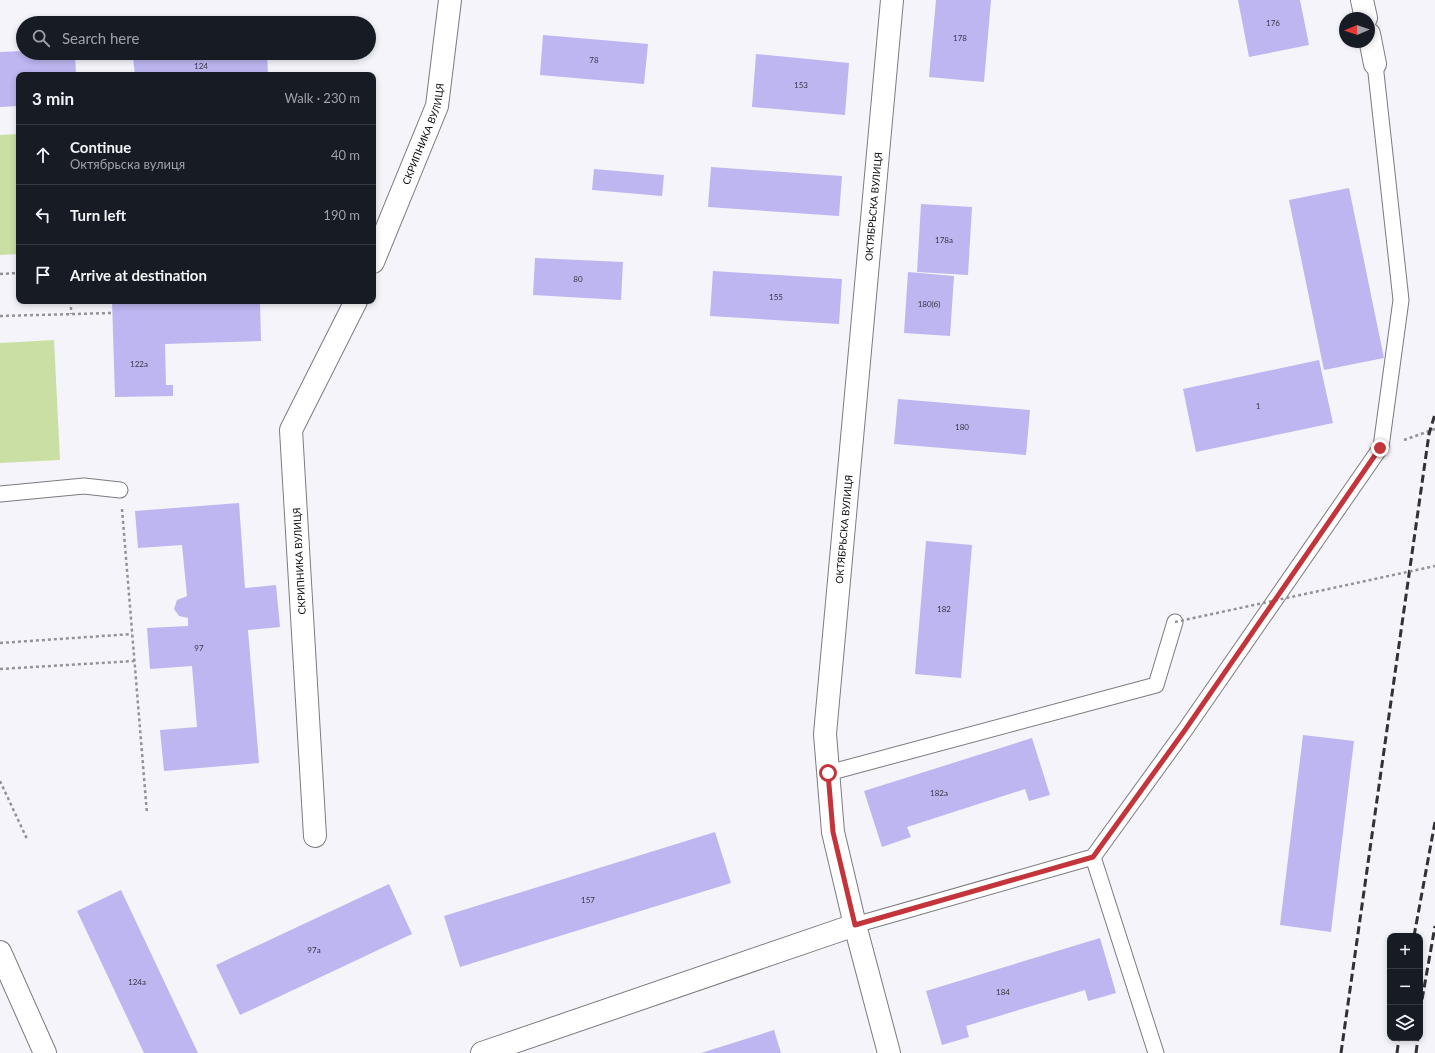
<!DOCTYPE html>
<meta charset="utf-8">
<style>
body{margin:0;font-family:Lato,sans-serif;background:#20242c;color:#f1f3f6}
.controls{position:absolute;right:12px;bottom:12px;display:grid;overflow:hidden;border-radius:8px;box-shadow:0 2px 6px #0003}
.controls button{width:36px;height:36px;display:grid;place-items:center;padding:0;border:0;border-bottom:1px solid #363941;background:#171b24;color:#f1f3f6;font:20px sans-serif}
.compass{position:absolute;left:1339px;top:12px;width:36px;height:36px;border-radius:50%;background:#171b24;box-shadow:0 2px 6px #0003;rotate:268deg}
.stop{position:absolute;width:12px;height:12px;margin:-9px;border:3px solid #c4343b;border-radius:50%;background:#fff}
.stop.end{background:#c4343b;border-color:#fff;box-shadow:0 1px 4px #0008}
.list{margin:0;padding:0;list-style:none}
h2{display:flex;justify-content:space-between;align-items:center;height:52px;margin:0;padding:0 16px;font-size:17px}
h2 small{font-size:13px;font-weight:400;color:#9ea1a6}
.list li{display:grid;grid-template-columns:26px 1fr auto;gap:12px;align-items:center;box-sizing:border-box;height:60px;padding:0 16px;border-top:1px solid #363941}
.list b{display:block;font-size:15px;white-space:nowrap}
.list p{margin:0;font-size:13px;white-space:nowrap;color:#9ea1a6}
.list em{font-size:13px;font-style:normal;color:#9ea1a6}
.icon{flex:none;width:22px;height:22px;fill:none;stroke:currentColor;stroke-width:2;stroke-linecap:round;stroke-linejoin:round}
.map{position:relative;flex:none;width:1435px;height:1053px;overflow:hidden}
.search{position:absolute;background:#171b24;box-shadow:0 2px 6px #0003;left:16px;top:16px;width:360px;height:44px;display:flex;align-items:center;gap:10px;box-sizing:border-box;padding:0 14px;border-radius:22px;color:#9ea1a6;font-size:15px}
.panel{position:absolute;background:#171b24;box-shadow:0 2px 6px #0003;left:16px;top:72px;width:360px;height:232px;border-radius:8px}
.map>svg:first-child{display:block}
.grass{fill:#c9dfa4}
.building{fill:#bdb6f1}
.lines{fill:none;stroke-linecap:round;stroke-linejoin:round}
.lane-casing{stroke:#7b7b80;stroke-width:17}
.street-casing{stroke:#7b7b80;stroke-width:24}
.secondary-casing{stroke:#7b7b80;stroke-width:24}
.path{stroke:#939297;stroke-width:2.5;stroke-dasharray:3 3;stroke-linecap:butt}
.lane{stroke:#fff;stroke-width:15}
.street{stroke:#fff;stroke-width:22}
.secondary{stroke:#fff;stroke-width:22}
.rail{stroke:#323235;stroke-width:3;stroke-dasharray:8 4;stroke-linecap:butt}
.path-bridge{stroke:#939297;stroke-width:2.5;stroke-dasharray:3 3;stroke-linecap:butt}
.route{stroke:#c4343b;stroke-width:5}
.labels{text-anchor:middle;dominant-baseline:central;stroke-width:3;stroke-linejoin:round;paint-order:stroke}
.number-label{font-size:8px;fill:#383647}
.street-label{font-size:10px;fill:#0c0c0e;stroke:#fff}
</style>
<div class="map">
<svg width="1435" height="1053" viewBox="0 0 1435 1053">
<rect width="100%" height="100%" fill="#f5f4fa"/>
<g class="grass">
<polygon points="19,134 19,254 0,255 0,135"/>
<polygon points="54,340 60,460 0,463 0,343"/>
</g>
<g class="building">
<polygon points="936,0 991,0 984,82 929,77"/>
<polygon points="1238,0 1300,0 1309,45 1249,57"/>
<polygon points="543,35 648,44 644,84 540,75"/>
<polygon points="23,51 23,53 75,53 76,75 19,75 19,106 0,107 0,52"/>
<polygon points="198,53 267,53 268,75 135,75 133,58"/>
<polygon points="756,54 849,63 845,115 752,107"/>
<polygon points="711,167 842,176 839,216 708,207"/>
<polygon points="594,169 664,175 662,196 592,190"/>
<polygon points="1349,188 1384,358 1324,370 1289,200"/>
<polygon points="921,204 972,207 968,275 917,272"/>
<polygon points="535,258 623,262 621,300 533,295"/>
<polygon points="713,271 842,279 839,324 710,316"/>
<polygon points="908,272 954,276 950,336 904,333"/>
<polygon points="112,301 260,301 261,341 165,344 166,385 173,385 173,396 115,397"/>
<polygon points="1319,360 1333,423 1196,452 1183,389"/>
<polygon points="898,399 1030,410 1026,455 894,444"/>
<polygon points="239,503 245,588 276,585 280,627 248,630 259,763 164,771 160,730 197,727 192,666 150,669 147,628 188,626 188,618 179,616 174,609 177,600 187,596 182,545 138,548 135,511"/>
<polygon points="926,541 972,545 961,678 915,674"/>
<polygon points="1303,735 1354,741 1331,932 1280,925"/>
<polygon points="1032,738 1050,795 1029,801 1025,789 907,827 911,837 882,847 864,791"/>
<polygon points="715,832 731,883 460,967 444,916"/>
<polygon points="389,884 412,934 240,1015 216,965"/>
<polygon points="121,890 198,1053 144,1053 77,911"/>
<polygon points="1100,938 1116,993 1088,1001 1085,990 966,1026 969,1037 942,1045 926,991"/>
<polygon points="774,1030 781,1053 701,1053"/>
</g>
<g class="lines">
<defs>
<g id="lane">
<polyline points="0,494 84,486 120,490"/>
<polyline points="828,773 1156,685 1175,622"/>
<polyline points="1093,857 1156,1053"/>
<polyline points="855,925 1093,857 1185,730 1381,447 1401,300 1375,64"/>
</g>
<g id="street">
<polyline points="1362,0 1366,18"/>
<polyline points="1369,34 1375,64"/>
<path id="s1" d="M 373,262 L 437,106 L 450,0"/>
<polyline points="315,836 291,430 356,301"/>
<polyline points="482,1053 855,925"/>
</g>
<g id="secondary">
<polyline points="0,952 45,1053"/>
<path id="s2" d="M 889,1053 L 855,925 L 833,832 L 825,734 L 892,0"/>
</g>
</defs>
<use href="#lane" class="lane-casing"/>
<use href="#street" class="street-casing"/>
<use href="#secondary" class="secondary-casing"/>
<g class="path">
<polyline points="0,274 19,273"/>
<polyline points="71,301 71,314"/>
<polyline points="0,316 112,313"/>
<polyline points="1404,440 1435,429"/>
<polyline points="122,509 147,814"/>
<polyline points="0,643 132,634"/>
<polyline points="0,669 134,661"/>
<polyline points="0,781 27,839"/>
</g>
<use href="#lane" class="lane"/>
<use href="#street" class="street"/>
<use href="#secondary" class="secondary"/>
<g class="rail">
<polyline points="1414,936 1435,822"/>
<polyline points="1420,1011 1435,926"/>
<polyline points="1341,1053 1429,434 1435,414"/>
<polyline points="1397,1053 1399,1038"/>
<polyline points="1416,1053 1418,1038"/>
</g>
<polyline class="path-bridge" points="1175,622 1435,566"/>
</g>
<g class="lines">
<polyline class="route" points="828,773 833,832 855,925 1093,857 1185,730 1380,448"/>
</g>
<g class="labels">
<g class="number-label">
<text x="1273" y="23">176</text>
<text x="960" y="38">178</text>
<text x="594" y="60">78</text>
<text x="201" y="66">124</text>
<text x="801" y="85">153</text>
<text x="944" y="240">178а</text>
<text x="578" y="279">80</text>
<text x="776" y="297">155</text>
<text x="929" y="304">180(б)</text>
<text x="139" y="364">122а</text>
<text x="1258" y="406">1</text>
<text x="962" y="427">180</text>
<text x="944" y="609">182</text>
<text x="199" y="648">97</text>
<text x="939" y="793">182а</text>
<text x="588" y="900">157</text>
<text x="314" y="950">97а</text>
<text x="137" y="982">124а</text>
<text x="1003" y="992">184</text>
</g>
<g class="street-label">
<text stroke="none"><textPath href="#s1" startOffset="138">СКРИПНИКА ВУЛИЦЯ</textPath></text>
<text stroke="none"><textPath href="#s2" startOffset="856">ОКТЯБРЬСКА ВУЛИЦЯ</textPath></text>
<text stroke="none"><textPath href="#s2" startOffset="532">ОКТЯБРЬСКА ВУЛИЦЯ</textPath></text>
<text transform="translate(299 561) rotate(-93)">СКРИПНИКА ВУЛИЦЯ</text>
</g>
</g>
</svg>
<div class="controls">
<button>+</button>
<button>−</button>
<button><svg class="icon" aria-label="layers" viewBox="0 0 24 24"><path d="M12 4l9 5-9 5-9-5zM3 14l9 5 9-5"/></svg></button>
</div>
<svg class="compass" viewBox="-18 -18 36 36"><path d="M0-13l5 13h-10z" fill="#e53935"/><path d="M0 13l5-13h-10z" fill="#9ea1a6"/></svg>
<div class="stop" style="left:828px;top:773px"></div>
<div class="stop end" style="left:1380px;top:448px"></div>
<div class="search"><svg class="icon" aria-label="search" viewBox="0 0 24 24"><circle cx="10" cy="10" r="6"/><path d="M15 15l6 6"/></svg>Search here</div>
<section class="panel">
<h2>3 min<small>Walk · 230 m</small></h2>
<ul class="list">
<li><svg class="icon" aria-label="ahead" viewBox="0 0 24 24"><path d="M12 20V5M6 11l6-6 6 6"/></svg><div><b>Continue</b><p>Октябрьска вулиця</p></div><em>40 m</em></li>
<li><svg class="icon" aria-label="left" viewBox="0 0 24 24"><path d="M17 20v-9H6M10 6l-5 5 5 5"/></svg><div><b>Turn left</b></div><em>190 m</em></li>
<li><svg class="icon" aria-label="arrive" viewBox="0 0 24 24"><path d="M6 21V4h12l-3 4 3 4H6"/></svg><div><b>Arrive at destination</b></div></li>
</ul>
</section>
</div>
